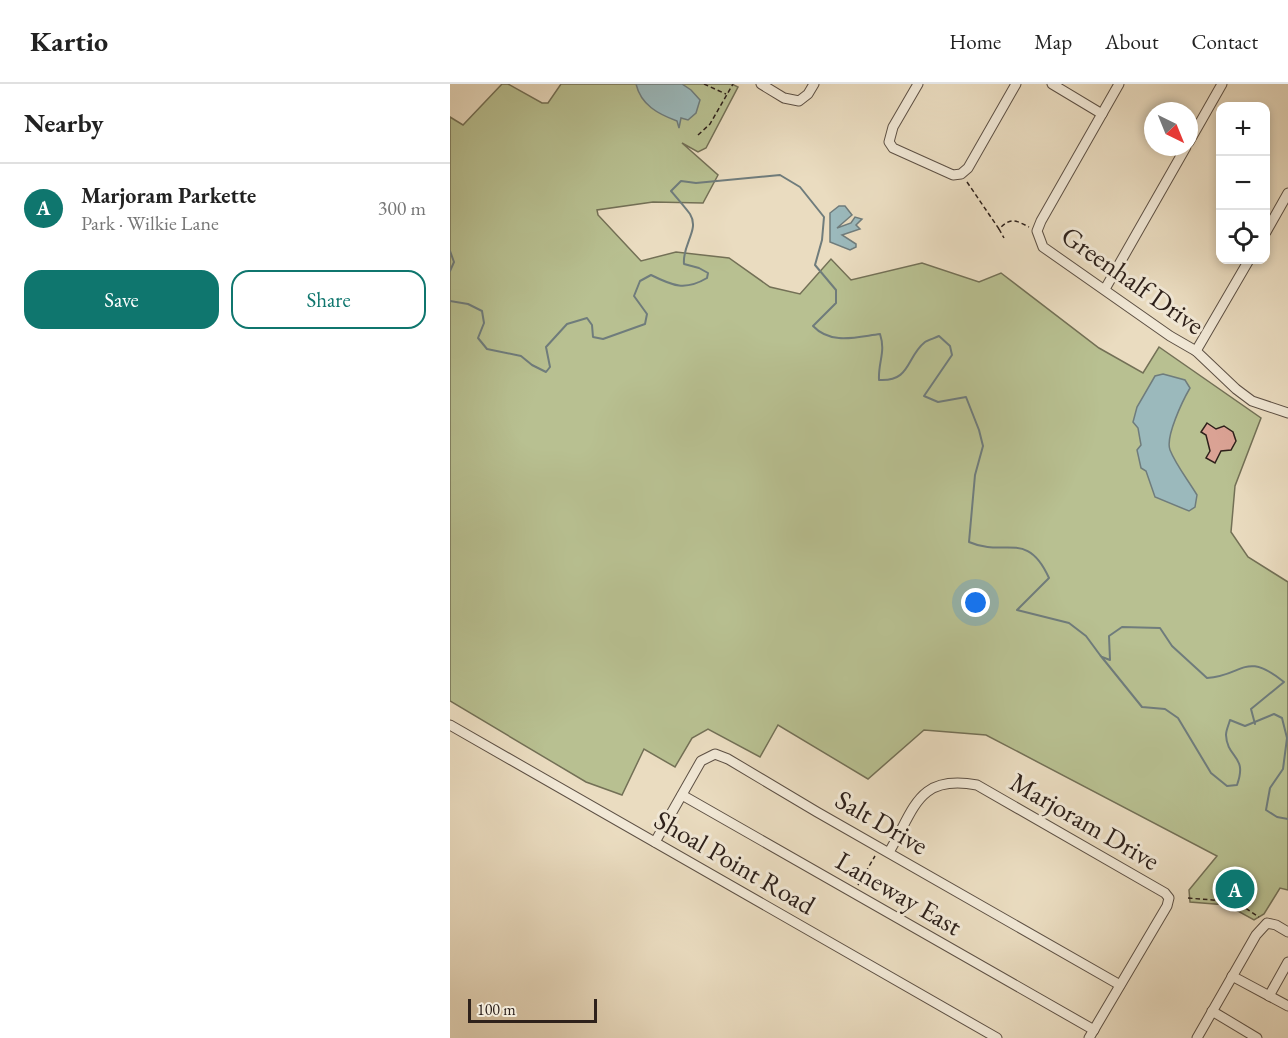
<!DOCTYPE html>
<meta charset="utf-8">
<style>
body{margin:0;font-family:"EB Garamond",serif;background:#f6f6f6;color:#222}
.controls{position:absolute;right:18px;top:18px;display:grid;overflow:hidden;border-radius:12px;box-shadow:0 3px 9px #0003}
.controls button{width:54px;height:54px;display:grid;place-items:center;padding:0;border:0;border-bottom:2px solid #e0e0e0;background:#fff;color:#222;font:30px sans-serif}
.compass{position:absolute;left:694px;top:18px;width:54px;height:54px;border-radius:50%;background:#fff;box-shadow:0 3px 9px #0003;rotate:137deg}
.scale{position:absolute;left:18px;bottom:15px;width:129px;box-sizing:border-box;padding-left:6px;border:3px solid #2e211b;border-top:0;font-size:16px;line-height:21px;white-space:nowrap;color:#2e211b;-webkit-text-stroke:4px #f1e8d6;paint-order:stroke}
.you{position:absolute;left:526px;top:519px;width:21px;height:21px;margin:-15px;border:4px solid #fff;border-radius:50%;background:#1a73e8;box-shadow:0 0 0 9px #1a73e833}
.badge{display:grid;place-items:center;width:39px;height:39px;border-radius:50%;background:#0f766e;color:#fff;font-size:20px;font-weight:700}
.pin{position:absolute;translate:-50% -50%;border:3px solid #fff;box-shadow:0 2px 6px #0006}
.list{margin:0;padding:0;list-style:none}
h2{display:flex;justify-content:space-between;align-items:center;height:78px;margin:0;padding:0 24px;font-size:26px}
h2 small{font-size:20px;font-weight:400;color:#767676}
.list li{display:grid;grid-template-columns:39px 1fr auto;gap:18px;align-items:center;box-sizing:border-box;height:90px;padding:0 24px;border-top:2px solid #e0e0e0}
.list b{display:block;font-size:22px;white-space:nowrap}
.list p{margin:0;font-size:20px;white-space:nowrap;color:#767676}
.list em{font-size:20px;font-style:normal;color:#767676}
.actions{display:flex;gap:12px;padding:18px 24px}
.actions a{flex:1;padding:14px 0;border:2px solid #0f766e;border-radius:18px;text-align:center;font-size:21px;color:#0f766e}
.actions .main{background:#0f766e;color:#fff}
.icon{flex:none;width:33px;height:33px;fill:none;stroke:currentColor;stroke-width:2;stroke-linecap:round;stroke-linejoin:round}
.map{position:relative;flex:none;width:838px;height:954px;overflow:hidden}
header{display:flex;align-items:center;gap:36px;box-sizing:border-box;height:84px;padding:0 30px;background:#fff;border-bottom:2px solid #e0e0e0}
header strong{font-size:28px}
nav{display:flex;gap:33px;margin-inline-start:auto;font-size:21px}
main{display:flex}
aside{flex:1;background:#fff}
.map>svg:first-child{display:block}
.green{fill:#b8c091;stroke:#737056;stroke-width:1.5}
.water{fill:#9bb9bc;stroke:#6f7c7c;stroke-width:1.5}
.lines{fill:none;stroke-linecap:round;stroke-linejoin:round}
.stream{stroke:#6f7c7c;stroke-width:2}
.building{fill:#daa294;stroke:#2e211b;stroke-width:1.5}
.minor-casing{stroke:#5d5044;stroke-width:11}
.path{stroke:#2e211b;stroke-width:1.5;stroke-dasharray:4.5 3;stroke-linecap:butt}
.minor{stroke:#f1e8d6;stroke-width:9}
.labels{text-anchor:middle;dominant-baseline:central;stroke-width:6;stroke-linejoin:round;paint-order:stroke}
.street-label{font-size:27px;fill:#2e211b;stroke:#f1e8d6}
</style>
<header>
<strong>Kartio</strong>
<nav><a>Home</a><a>Map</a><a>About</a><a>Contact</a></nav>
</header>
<main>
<aside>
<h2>Nearby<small></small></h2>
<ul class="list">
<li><span class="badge">A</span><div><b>Marjoram Parkette</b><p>Park · Wilkie Lane</p></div><em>300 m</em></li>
</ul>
<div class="actions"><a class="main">Save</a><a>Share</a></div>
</aside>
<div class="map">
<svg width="838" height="954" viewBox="0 0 838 954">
<rect width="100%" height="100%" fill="#eadcc0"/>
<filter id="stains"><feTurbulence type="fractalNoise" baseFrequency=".00333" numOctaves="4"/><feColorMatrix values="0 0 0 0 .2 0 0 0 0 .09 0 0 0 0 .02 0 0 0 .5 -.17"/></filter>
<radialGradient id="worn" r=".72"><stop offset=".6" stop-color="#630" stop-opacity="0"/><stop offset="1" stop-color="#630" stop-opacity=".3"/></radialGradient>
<polygon class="green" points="52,0 58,0 92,19 98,19 111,0 282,0 288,3 256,64 248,68 232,59 268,91 253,119 203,118 147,126 148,131 191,177 226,168 279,174 320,203 350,210 381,175 401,196 472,179 529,198 551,189 649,264 693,289 709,263 811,334 785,402 781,448 798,473 838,498 838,806 830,804 814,830 804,836 777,821 740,818 739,806 767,772 536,651 474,646 418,695 328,641 310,673 258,645 242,654 225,683 194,665 172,711 136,698 0,617 0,33 13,41"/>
<g class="water">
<path d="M 186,0 L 232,0 L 241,6 L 250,16 L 246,29 L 238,36 L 231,34 L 229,44 L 227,37 C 208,30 191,21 186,0 Z"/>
<polygon points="389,122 395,122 402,131 387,144 401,139 405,133 412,135 406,141 410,145 392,151 406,160 406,163 400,166 380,158 380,129"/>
<path d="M 713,290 L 735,296 L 740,304 C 733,316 715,353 720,366 C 726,381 738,396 747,411 L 745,423 L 739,427 L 705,413 L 696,387 L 691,384 L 687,366 L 691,361 L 688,344 L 683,338 L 687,323 L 705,292 Z"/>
</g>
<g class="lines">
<g class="stream">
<polyline points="0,167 4,178 0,187"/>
<path d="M 0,217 L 18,220 L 32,227 L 34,239 L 28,254 L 37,265 L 71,272 L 82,281 L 96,288 L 100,283 L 96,263 L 117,240 L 137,234 L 142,241 L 143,253 L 153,255 L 195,240 L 197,230 L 184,212 L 190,197 L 201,191 C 223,202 235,207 257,194 L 258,189 L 249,184 L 234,180 C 232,160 250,146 240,130 C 234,122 227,114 221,107 L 231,97 L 246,99 L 330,91 L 350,103 L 374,133 L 372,156 L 365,181 L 386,206 L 386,219 L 363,242 C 381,261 406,253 430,250 C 436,268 428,278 429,296 C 461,298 456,273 475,258 C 478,256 485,254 489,252 L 500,262 L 502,271 L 474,312 L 488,318 L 516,313 L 529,346 L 533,362 L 525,391 L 519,458 C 555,474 577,445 599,494 L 567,526 L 619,539 L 636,552 L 650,571 L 692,623 L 715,625 L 728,634 L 761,689 L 777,702 L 787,701 C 798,671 777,675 776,651 C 776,646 779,640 780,636 L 795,642 L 824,630 L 832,634 L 837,654 L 833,685 L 820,704 L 816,726 L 827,733 L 838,735"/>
<path d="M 652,573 L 660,576 L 659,552 L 672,543 L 710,544 L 722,562 L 757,594 C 794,592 794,566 834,598 L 801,625 L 805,640"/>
</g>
</g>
<polygon class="building" points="757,339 766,345 774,342 783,348 786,357 781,366 771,367 765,379 756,374 760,367 756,351 751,348"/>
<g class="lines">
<defs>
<g id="minor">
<polyline points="311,0 334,14 349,17 358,10 364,0"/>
<polyline points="468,0 443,43 439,58 443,64 503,91 511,90 518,84 566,0"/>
<polyline points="602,0 652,30"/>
<polyline points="669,0 591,137 587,147 593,163 720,252 746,267 786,305 802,317 838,329"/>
<polyline points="739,58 772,0"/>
<polyline points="816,148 838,109"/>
<polyline points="655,205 736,63"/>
<polyline points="746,267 799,176"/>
<polyline points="0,641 547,954"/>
<polyline points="232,711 644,946"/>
<polyline points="205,758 251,677 265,670 278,675 367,728 670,901"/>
<path d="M 439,768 C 465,725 467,690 527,701 L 715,809 L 719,814 L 717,822 L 639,954"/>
<polyline points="782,892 838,922"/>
<polyline points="819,912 838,878"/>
<polyline points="762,927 807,954"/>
<polyline points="747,954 806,851 817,839 826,841 838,848"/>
</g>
</defs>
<use href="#minor" class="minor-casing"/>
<g class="path">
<polyline points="254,0 276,10"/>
<polyline points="248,51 260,40 283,0"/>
<path d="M 517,98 L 549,145 C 561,133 565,136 579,143"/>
<polyline points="549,145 554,154"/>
<polyline points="408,801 425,772"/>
<polyline points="738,814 786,818 809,833"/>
</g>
<use href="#minor" class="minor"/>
</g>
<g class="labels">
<g class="street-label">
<text transform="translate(683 196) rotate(35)">Greenhalf Drive</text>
<text transform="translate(635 737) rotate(30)">Marjoram Drive</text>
<text transform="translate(432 738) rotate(30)">Salt Drive</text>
<text transform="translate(285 778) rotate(30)">Shoal Point Road</text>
<text transform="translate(449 809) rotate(30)">Laneway East</text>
</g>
</g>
<rect width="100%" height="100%" filter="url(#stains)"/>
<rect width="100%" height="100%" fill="url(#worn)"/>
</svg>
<div class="controls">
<button>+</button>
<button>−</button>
<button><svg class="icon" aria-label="locate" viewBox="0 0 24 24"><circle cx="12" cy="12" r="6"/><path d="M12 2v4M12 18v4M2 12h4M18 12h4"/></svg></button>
</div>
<svg class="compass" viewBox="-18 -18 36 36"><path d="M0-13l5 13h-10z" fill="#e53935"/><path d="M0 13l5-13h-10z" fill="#767676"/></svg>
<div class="scale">100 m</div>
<div class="you"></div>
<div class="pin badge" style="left:785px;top:805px">A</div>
</div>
</main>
